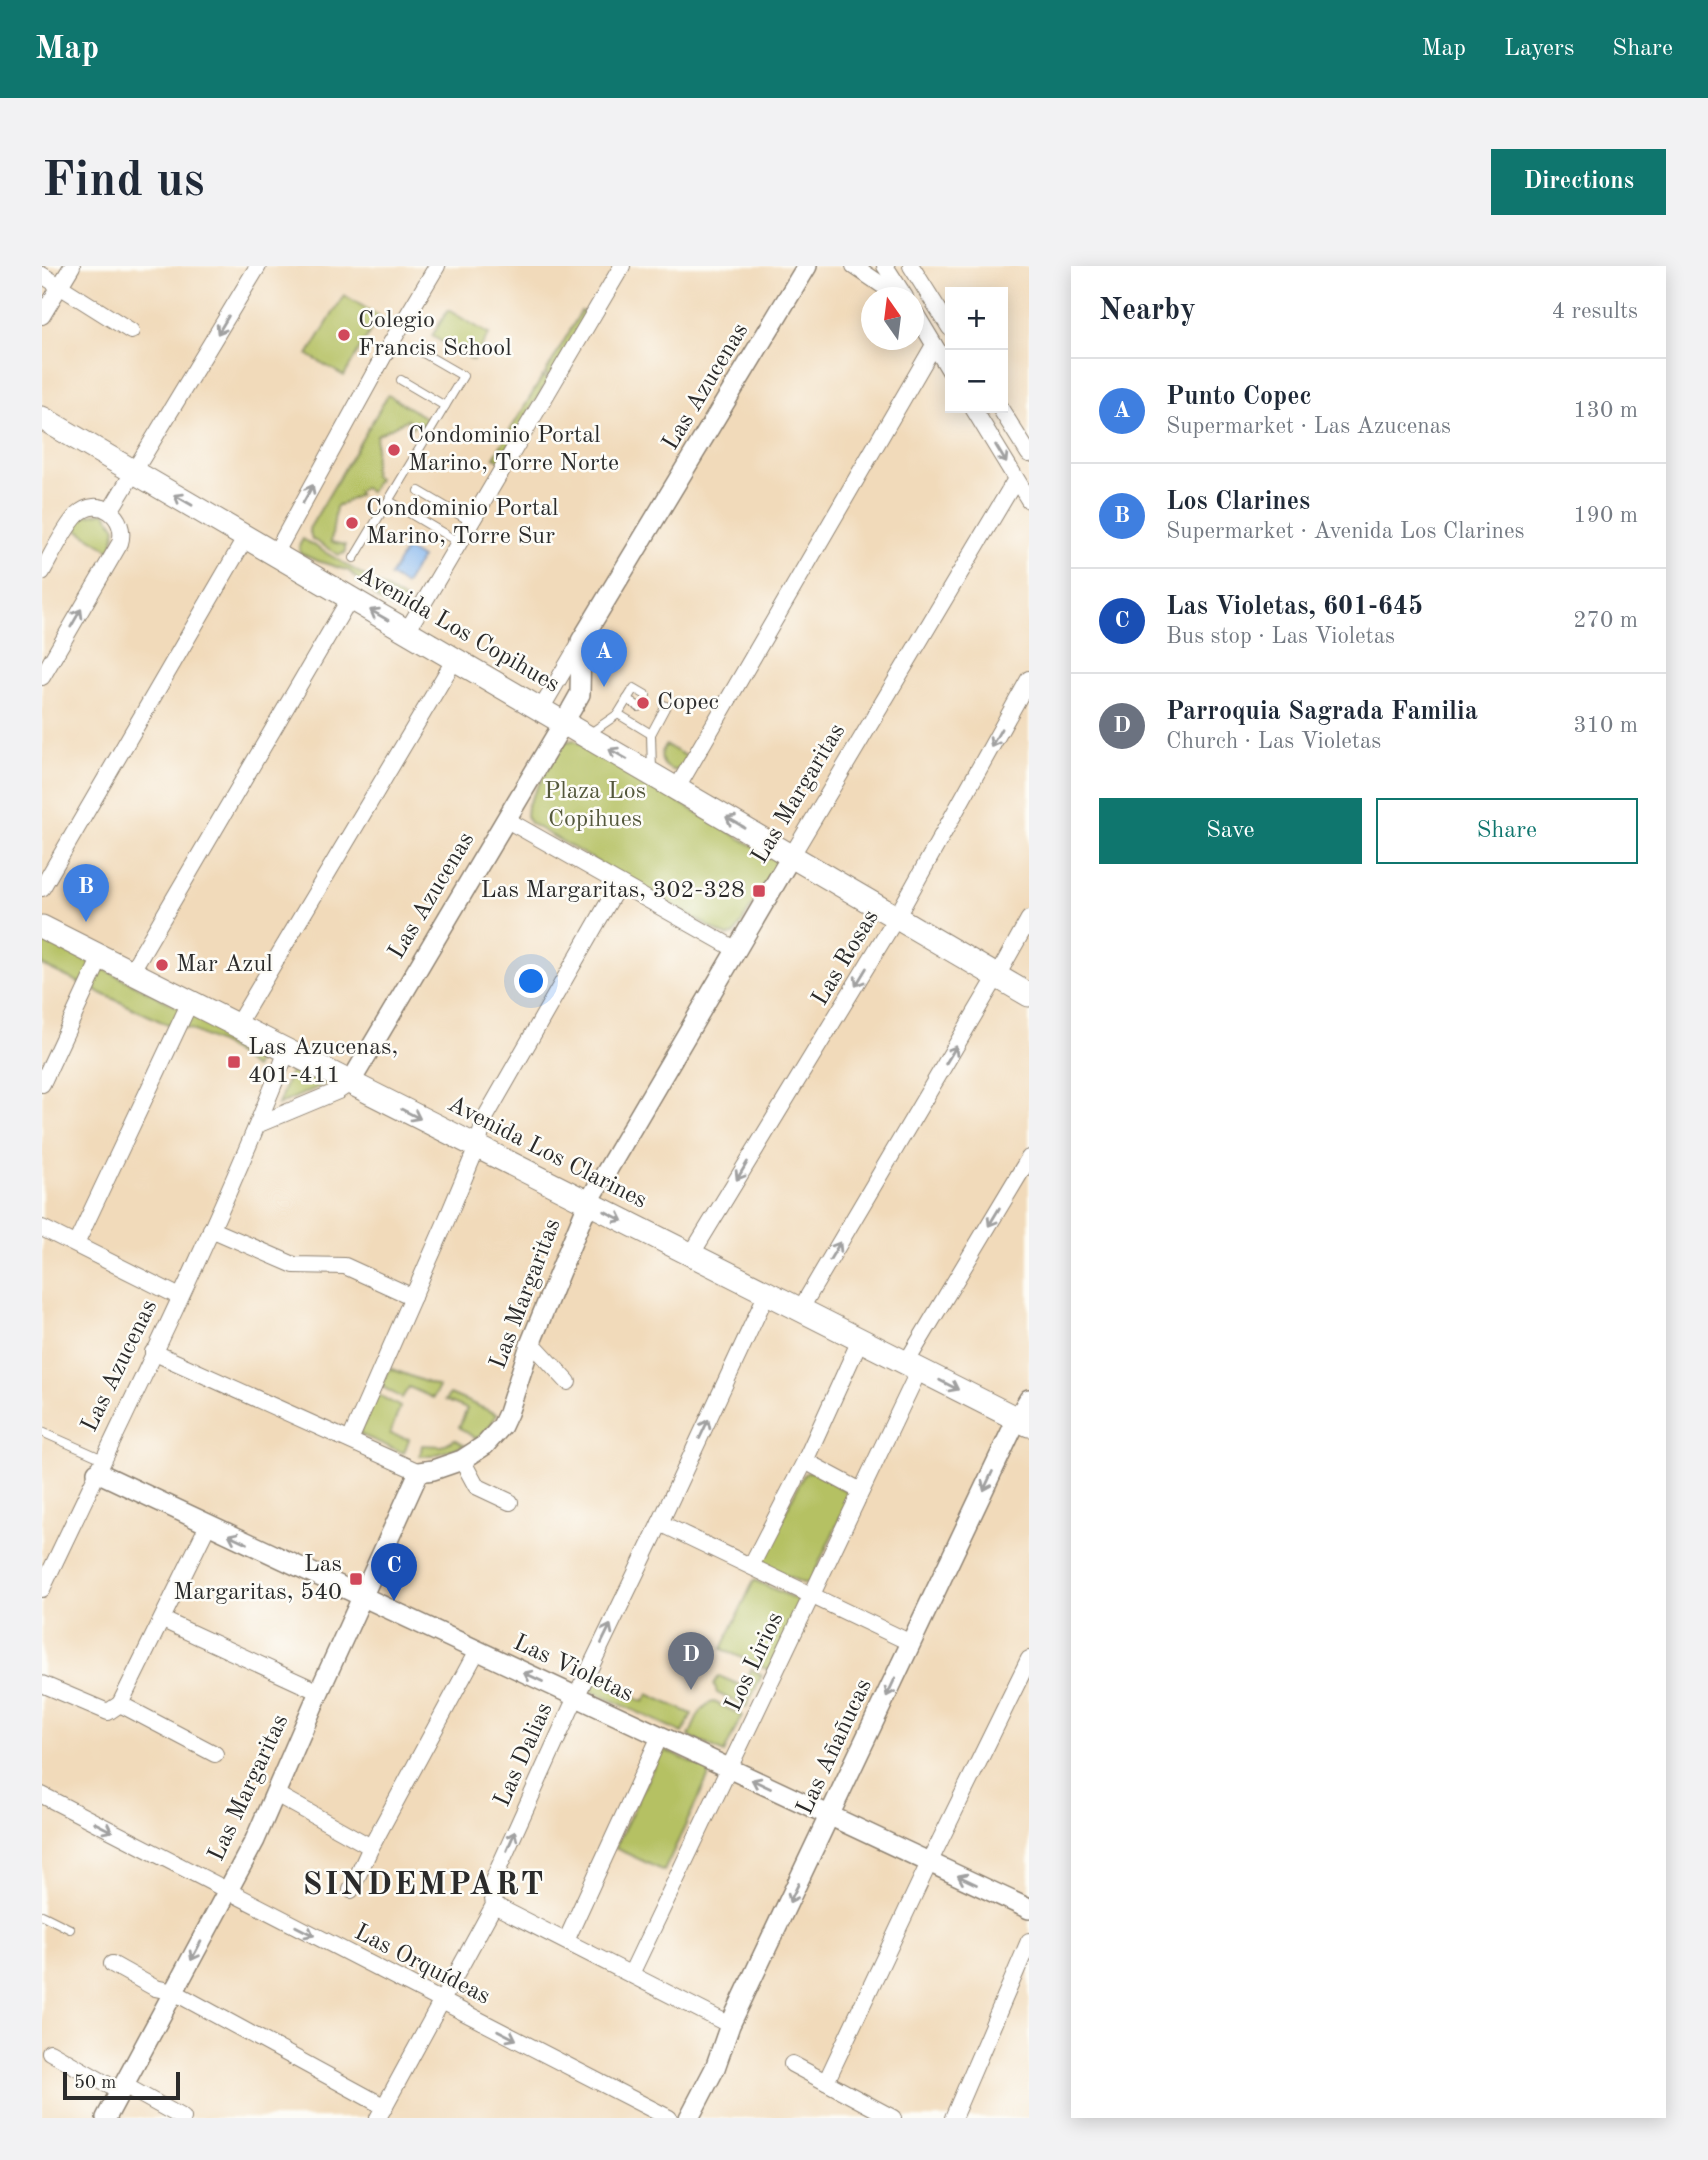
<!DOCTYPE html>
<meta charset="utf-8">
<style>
body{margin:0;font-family:"Old Standard TT",serif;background:#f2f2f3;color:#1f2937}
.controls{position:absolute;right:21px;top:21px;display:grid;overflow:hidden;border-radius:0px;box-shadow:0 4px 18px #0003}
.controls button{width:63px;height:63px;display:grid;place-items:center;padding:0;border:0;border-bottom:2px solid #e0e1e3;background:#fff;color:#1f2937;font:35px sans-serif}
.compass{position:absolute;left:819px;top:21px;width:63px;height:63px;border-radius:50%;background:#fff;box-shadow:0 4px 18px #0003;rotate:346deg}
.scale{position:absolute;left:21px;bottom:18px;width:117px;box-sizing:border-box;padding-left:7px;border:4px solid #2b2b2b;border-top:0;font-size:19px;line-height:24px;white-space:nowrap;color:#2b2b2b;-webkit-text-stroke:5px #fdfcf7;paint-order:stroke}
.you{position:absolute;left:490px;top:716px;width:24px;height:24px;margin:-18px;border:5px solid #fff;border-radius:50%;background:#1a73e8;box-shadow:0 0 0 10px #1a73e833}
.badge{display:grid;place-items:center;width:46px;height:46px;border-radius:50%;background:#0f766e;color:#fff;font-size:23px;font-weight:700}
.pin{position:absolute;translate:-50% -58px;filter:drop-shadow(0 2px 4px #0008)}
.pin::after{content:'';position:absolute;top:37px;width:24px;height:21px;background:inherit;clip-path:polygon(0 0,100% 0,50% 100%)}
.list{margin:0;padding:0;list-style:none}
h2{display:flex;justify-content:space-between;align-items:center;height:91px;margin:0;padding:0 28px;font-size:30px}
h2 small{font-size:23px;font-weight:400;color:#747a83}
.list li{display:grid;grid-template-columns:46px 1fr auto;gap:21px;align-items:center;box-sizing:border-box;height:105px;padding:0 28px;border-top:2px solid #e0e1e3}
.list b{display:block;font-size:26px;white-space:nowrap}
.list p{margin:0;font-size:23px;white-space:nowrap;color:#747a83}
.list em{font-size:23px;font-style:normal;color:#747a83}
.actions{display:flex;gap:14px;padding:21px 28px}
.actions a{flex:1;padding:16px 0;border:2px solid #0f766e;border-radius:0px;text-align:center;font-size:24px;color:#0f766e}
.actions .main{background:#0f766e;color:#fff}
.map{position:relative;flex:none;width:987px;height:1852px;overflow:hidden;border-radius:0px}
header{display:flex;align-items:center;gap:42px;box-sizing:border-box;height:98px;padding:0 35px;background:#0f766e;color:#fff}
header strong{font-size:33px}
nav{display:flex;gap:38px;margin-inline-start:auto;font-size:24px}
.intro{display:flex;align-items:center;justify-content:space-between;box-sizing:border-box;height:168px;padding:0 42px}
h1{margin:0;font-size:49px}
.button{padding:18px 32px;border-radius:0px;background:#0f766e;color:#fff;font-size:24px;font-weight:700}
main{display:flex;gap:42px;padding:0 42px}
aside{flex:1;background:#fff;border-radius:0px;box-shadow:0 4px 18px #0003}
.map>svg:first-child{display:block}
.green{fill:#b5c163;stroke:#707647;stroke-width:2}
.water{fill:#80b3ed;stroke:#566f8c;stroke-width:2}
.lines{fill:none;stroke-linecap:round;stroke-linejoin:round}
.service-casing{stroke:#8e8272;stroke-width:10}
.minor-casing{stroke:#8e8272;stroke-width:18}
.tertiary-casing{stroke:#8e8272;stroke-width:22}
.secondary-casing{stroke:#8e8272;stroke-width:25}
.service{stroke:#fff;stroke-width:8}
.minor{stroke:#fff;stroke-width:16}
.tertiary{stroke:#fff;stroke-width:19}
.secondary{stroke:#fff;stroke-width:23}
.oneway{stroke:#a0a0a0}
.poi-dot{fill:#d1495b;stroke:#fdfcf7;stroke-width:2.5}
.labels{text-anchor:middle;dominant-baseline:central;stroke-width:5;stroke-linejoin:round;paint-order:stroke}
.poi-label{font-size:24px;fill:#2b2b2b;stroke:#fdfcf7;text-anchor:start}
.street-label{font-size:24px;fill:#2b2b2b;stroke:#fdfcf7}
.park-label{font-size:24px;fill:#54583c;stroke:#fdfcf7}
.district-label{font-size:32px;font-weight:bold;letter-spacing:2px;fill:#2b2b2b;stroke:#fdfcf7}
</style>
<header>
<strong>Map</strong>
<nav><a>Map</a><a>Layers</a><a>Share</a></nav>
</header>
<div class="intro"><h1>Find us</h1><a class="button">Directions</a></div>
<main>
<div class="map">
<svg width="987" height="1852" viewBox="0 0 987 1852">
<rect width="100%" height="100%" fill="#fdfcf7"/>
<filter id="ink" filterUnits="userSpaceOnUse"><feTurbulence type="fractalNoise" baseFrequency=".0143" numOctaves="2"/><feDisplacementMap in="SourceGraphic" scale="14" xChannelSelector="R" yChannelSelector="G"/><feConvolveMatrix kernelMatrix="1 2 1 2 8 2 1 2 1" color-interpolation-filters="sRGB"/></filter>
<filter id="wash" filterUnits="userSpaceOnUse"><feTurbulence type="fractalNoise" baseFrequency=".00686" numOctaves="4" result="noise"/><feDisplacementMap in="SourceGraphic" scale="28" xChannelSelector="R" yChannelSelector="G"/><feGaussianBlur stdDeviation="1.57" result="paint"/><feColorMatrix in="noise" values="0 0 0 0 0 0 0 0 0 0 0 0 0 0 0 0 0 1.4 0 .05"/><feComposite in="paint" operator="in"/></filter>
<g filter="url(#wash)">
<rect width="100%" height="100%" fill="#f1daba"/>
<g class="green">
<polygon points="302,29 337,50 302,110 266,89"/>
<polygon points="406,44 447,68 431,94 390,70"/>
<polygon points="539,45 545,48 508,111 503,108"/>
<polygon points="501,110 506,114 458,194 452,191"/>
<polygon points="346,129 389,155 384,166 378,156 370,161 366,153 335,169 331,209 336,213 328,226 322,222 315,226 317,229 294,241 289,276 303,279 303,287 297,289 270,273 267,263"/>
<polygon points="63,246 74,262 69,285 30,260 37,251"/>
<polygon points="261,273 363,334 356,345 336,334 307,305 273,294 258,287 257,280"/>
<polygon points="532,474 733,593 733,602 693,668 686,670 680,668 488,557 484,550 485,540 519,479 523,476"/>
<path d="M 624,479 L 647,492 C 646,493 642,501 640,502 C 631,510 610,496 624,479 Z"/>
<polygon points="0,671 221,785 212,802 181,779 148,763 122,757 0,699"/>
<polygon points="252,796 290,815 236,839"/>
<polygon points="347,1102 397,1121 391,1132 367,1121 360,1132 339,1120"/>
<polygon points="335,1128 358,1141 348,1168 367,1173 362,1187 317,1168"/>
<path d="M 408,1128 L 455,1148 C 450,1158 444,1168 434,1173 L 417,1161 L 425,1143 L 403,1134 Z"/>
<polygon points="413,1173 423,1179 390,1190 378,1190 380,1179 400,1180"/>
<polygon points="770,1205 809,1228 768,1317 760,1317 724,1299 721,1292 762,1208"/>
<polygon points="712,1314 760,1336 729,1405 680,1383"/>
<polygon points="709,1403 720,1409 704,1441 675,1427 672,1418 677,1410 700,1420"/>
<polygon points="549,1410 602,1436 606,1428 650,1448 641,1467 545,1423"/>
<path d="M 672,1436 L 700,1449 L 682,1487 L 647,1470 C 653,1458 658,1438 672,1436 Z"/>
<polygon points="620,1483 669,1505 622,1605 573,1582"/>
</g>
<polygon class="water" points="364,283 379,292 363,319 348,310"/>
</g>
<g filter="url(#ink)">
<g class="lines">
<defs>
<g id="service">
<polyline points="359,114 403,140"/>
<polyline points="377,225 428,255"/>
<polyline points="347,235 416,276"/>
<polyline points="312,292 421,110 376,84"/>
<polyline points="585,433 597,441"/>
<polyline points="576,448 609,468"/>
<polyline points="547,468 576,448 592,422 604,429"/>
<polyline points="610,505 609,468 624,440 622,439"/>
<polyline points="0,1166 61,1193"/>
<polyline points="0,1649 28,1663"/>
</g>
<g id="minor">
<polyline points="812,0 859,32"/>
<polyline points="843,0 863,31"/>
<polyline points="869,0 908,62"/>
<polyline points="0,9 89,65"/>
<polyline points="872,45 908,105"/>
<polyline points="0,50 30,0"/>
<polyline points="931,142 987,234"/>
<polyline points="958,142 987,188"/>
<polyline points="68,245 216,0"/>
<polyline points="233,288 346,82 395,0"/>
<path d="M 0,306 C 9,290 23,261 35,249 C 56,228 86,251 78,277 L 0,411"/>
<polyline points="365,365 580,0"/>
<polyline points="499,443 539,375"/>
<polyline points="635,522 892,79"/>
<polyline points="465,554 693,683"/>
<polyline points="750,589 974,213"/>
<polyline points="0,622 204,271"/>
<polyline points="89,706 308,332"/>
<polyline points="195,759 413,393"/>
<polyline points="0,818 59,691"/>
<polyline points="217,858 296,825 308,817"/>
<polyline points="0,962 138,1031"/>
<polyline points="169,963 252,999 303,1000 371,1031"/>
<polyline points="34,978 148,736"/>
<polyline points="649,989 854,652 987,413"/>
<polyline points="758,1044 955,710 987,653"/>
<polyline points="489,1076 526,1116"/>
<polyline points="111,1086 377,1206"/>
<polyline points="864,1097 987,892"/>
<polyline points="308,1174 402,960 435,881 443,852 577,618"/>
<polyline points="420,1194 434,1220 468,1236"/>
<polyline points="763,1195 819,1225"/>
<polyline points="618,1257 869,1377"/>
<polyline points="709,1300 763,1195 818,1074"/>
<path d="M 0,1323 C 84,1145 173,969 245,785"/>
<polyline points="121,1354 277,1426"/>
<polyline points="0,1418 66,1446 78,1438"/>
<polyline points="78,1438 166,1259"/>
<polyline points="78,1438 173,1488"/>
<polyline points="232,1527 329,1581"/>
<polyline points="0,1529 627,1852"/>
<polyline points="309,1624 329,1581 435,1385"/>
<polyline points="452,1639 688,1759"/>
<polyline points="524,1675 618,1470"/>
<polyline points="70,1698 113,1722 132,1726 343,1841"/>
<polyline points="589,1708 877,1104"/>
<polyline points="8,1786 68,1820 89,1823 141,1852"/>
<polyline points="750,1798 851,1852"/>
<polyline points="784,1816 887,1597 987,1393"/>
<polyline points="336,1852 452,1639 449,1619 534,1431 618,1257 725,1027"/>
<polyline points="911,1852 987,1675"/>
</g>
<g id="tertiary">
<polyline points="308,817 529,444 538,428 539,375 765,0"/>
<polyline points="55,1206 987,1643"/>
<polyline points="64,1852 213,1574 277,1426 377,1206 391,1204 420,1194 443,1179 460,1160 466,1147 489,1076 546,937 750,589"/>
<polyline points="647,1852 673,1802 688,1759 975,1153 987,1133"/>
</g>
<g id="secondary">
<polyline points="0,152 987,729"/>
<polyline points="0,661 987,1159"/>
</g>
</defs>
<use href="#service" class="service-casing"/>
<use href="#minor" class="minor-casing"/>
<use href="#tertiary" class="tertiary-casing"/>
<use href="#secondary" class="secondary-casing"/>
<use href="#service" class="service"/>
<use href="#minor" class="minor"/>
<use href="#tertiary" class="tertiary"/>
<use href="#secondary" class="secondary"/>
</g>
<defs><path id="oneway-shaft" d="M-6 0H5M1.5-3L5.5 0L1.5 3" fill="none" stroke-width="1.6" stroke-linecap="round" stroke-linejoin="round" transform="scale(1.75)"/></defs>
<g class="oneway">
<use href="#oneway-shaft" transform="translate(181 59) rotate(121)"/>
<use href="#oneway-shaft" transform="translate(959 188) rotate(59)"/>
<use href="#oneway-shaft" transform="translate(266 228) rotate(-61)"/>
<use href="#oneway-shaft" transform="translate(141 234) rotate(-150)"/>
<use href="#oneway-shaft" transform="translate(337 349) rotate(-150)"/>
<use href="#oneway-shaft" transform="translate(34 352) rotate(-60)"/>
<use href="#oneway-shaft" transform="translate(954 472) rotate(119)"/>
<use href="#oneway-shaft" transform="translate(576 488) rotate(-150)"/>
<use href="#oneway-shaft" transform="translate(693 556) rotate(-150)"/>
<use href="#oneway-shaft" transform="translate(819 711) rotate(121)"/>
<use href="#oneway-shaft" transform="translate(909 789) rotate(-59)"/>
<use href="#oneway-shaft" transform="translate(369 848) rotate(27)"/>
<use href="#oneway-shaft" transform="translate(700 905) rotate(121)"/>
<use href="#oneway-shaft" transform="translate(572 950) rotate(27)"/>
<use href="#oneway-shaft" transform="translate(952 951) rotate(121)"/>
<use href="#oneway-shaft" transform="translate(793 985) rotate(-59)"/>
<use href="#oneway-shaft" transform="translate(907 1119) rotate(27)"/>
<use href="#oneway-shaft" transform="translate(662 1163) rotate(-65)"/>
<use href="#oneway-shaft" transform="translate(946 1215) rotate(115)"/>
<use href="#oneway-shaft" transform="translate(196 1273) rotate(-155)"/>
<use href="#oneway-shaft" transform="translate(564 1368) rotate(-64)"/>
<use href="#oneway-shaft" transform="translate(491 1411) rotate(-155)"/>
<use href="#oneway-shaft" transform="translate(849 1421) rotate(115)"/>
<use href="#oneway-shaft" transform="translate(719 1518) rotate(-155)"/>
<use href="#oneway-shaft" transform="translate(61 1561) rotate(27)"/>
<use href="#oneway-shaft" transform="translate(469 1575) rotate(-66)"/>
<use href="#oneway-shaft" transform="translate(925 1614) rotate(-155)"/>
<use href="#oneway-shaft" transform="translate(752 1627) rotate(116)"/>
<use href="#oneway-shaft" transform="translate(263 1665) rotate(27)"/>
<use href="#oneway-shaft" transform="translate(154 1685) rotate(118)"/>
<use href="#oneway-shaft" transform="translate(465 1769) rotate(27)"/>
</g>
</g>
<g class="poi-dot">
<circle cx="302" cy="69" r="7"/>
<circle cx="352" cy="184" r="7"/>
<circle cx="310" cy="257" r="7"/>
<circle cx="601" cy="437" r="7"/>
<rect x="710" y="618" width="14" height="14" rx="3.5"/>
<circle cx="120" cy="699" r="7"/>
<rect x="185" y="789" width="14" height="14" rx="3.5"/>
<rect x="307" y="1306" width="14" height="14" rx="3.5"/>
</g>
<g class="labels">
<g class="poi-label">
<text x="316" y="55">Colegio<tspan x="316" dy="28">Francis School</tspan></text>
<text x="366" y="170">Condominio Portal<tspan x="366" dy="28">Marino, Torre Norte</tspan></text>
<text x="324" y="243">Condominio Portal<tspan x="324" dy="28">Marino, Torre Sur</tspan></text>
<text x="615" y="437">Copec</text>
<text x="703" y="625" text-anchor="end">Las Margaritas, 302-328</text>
<text x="134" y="699">Mar Azul</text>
<text x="206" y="782">Las Azucenas,<tspan x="206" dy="28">401-411</tspan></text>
<text x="300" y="1299" text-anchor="end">Las<tspan x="300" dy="28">Margaritas, 540</tspan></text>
</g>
<g class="street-label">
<text transform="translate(664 121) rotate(-59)">Las Azucenas</text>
<text transform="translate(416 364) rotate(30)">Avenida Los Copihues</text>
<text transform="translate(757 528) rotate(-59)">Las Margaritas</text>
<text transform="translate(390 630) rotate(-59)">Las Azucenas</text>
<text transform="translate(804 692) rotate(-59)">Las Rosas</text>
<text transform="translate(505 887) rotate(27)">Avenida Los Clarines</text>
<text transform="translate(484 1028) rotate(-69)">Las Margaritas</text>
<text transform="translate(78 1100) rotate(-64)">Las Azucenas</text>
<text transform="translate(713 1396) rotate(-65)">Los Lirios</text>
<text transform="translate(531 1403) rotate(25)">Las Violetas</text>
<text transform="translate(793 1481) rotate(-65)">Las Añañucas</text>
<text transform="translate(482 1489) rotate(-66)">Las Dalias</text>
<text transform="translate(207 1522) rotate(-65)">Las Margaritas</text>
<text transform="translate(380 1699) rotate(27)">Las Orquídeas</text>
</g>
<g class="park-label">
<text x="553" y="526">Plaza Los<tspan x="553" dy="28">Copihues</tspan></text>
</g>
<g class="district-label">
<text x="382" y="1620">SINDEMPART</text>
</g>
</g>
</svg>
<div class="controls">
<button>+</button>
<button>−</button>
</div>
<svg class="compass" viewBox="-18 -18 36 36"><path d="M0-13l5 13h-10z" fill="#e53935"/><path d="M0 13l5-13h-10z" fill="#747a83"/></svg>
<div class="scale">50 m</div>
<div class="you"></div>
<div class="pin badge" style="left:562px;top:421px;background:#3f7fe0">A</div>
<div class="pin badge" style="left:44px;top:656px;background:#3f7fe0">B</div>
<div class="pin badge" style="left:352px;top:1335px;background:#1a4fb4">C</div>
<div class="pin badge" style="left:649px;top:1424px;background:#6b7280">D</div>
</div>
<aside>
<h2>Nearby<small>4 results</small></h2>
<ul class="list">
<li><span class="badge" style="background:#3f7fe0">A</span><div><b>Punto Copec</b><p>Supermarket · Las Azucenas</p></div><em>130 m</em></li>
<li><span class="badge" style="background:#3f7fe0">B</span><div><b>Los Clarines</b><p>Supermarket · Avenida Los Clarines</p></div><em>190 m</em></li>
<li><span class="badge" style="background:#1a4fb4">C</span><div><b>Las Violetas, 601-645</b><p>Bus stop · Las Violetas</p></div><em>270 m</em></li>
<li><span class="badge" style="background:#6b7280">D</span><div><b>Parroquia Sagrada Familia</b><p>Church · Las Violetas</p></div><em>310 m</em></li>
</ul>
<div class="actions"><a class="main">Save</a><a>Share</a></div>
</aside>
</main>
